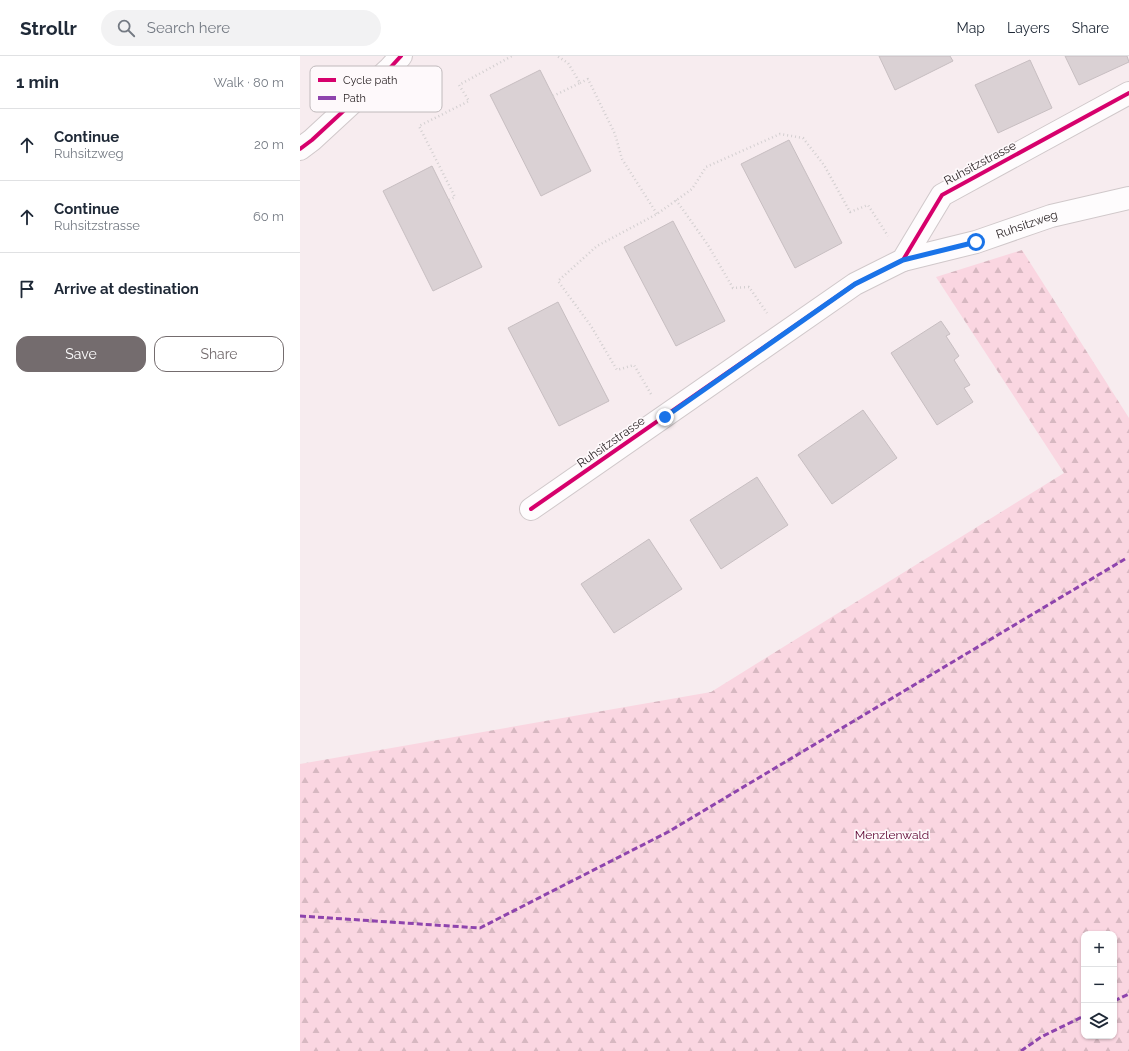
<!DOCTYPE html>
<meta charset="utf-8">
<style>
body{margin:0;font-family:Raleway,sans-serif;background:#f2f2f3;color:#1f2937}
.controls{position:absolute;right:12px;bottom:12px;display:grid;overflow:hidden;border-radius:8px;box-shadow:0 1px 3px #0004}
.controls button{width:36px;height:36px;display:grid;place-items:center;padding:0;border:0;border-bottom:1px solid #e0e1e3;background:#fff;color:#1f2937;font:20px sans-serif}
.stop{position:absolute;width:12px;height:12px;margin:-9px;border:3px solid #1a73e8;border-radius:50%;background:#fff}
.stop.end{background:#1a73e8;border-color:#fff;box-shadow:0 1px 4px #0008}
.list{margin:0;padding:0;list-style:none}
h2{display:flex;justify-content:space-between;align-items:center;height:52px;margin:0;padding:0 16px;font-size:17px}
h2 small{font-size:13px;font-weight:400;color:#747a83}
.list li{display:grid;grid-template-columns:26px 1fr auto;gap:12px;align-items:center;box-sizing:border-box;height:72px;padding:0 16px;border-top:1px solid #e0e1e3}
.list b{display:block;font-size:15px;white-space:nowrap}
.list p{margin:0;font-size:13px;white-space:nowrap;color:#747a83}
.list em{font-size:13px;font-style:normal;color:#747a83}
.actions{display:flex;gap:8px;padding:12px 16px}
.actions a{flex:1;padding:9px 0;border:1px solid #746c6e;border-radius:12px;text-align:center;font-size:14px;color:#746c6e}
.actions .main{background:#746c6e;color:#fff}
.icon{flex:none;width:22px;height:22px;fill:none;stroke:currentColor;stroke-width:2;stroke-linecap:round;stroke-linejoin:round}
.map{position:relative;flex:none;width:829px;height:995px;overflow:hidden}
header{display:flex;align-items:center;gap:24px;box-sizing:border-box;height:56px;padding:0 20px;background:#fff;border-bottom:1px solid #e0e1e3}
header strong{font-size:19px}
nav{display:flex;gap:22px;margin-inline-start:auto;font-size:14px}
.search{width:280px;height:36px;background:#f2f2f3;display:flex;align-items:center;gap:10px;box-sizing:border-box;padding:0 14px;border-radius:22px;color:#747a83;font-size:15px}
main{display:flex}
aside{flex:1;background:#fff}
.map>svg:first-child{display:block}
.forest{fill:url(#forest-firs);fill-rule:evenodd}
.building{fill:#dad1d4;stroke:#c7bec1}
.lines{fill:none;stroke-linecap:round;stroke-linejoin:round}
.street-casing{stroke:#d0c8ca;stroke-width:24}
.secondary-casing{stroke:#d0c8ca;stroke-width:24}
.path{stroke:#d3cfd0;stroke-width:2.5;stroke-dasharray:1 3;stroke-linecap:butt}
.street{stroke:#fefcfd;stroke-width:22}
.secondary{stroke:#fefcfd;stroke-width:22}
.quiet{stroke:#8e44ad;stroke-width:3;stroke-dasharray:6 3;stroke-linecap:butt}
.cycleway-casing{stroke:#fef9fb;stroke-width:6}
.cycleway{stroke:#d6006c;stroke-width:4}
.route{stroke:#1a73e8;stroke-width:5}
.labels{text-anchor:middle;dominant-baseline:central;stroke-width:3.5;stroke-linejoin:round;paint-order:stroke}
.street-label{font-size:12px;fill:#2e2729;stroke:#fef9fb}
.park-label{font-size:12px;fill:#5b002f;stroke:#fef9fb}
.key{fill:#fef9fb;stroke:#c0babc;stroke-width:1}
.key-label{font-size:11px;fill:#2e2729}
</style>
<header>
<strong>Strollr</strong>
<div class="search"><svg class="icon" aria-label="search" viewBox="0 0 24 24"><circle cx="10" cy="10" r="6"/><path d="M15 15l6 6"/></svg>Search here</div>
<nav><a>Map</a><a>Layers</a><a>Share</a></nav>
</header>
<main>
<aside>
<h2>1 min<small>Walk · 80 m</small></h2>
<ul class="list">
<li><svg class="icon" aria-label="ahead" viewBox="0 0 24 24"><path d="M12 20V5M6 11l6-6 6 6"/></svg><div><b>Continue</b><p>Ruhsitzweg</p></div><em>20 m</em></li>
<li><svg class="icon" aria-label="ahead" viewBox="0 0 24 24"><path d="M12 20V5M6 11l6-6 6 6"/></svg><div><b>Continue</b><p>Ruhsitzstrasse</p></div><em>60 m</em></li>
<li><svg class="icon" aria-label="arrive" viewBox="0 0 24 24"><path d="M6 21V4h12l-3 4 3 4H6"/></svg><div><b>Arrive at destination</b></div></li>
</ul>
<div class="actions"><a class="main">Save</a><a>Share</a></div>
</aside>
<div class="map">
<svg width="829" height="995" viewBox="0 0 829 995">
<defs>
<pattern id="forest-firs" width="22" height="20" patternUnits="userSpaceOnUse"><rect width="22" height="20" fill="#fad6e1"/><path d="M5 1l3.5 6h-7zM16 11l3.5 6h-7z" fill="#d7b8c1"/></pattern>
</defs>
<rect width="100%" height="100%" fill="#f7ecef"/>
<path class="forest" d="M 722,194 L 829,362 L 829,995 L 0,995 L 0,708 L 411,636 L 764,417 L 636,221 ZM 784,878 L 814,878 L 814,980 L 784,980 Z"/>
<g class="building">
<polygon points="579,0 650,0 653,5 595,34"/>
<polygon points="765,0 827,0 829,6 779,29"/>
<polygon points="730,4 752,52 698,77 675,29"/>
<polygon points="240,14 291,115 241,140 190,39"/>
<polygon points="489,84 542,187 495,212 441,108"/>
<polygon points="132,110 182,211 133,235 83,135"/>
<polygon points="373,165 425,265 376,290 324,191"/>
<polygon points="258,246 309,345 259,370 208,272"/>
<polygon points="641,265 650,278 646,280 659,300 654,304 670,329 664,332 673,346 637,369 591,297"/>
<polygon points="563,354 597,402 532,448 498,399"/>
<polygon points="457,421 488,469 421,513 390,464"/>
<polygon points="349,483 382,533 314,577 281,528"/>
</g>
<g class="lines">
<defs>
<g id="street">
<path id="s1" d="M 603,204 L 676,186 L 751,160 L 829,142"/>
<polyline points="231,453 555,228 603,204 642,139 829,37"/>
</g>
<polyline id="secondary" points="0,93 12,84 90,12 101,0"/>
</defs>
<use href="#street" class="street-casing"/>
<use href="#secondary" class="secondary-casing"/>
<g class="path">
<polyline points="280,27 288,23 315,78 322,103 357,158"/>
<polyline points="253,40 280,27 268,7 257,0"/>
<polyline points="149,144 155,141 119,70 169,45 159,29 212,0"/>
<polyline points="376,144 408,189 433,232 449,231 467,257"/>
<polyline points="351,338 334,309 317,314 291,270 258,225 297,190 357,158 392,133 406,111 480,78 503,82 524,109 550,156 568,149 588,180"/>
</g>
<use href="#street" class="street"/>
<use href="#secondary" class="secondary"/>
<g class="quiet">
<polyline points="0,860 180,872 368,776 825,503"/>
<polyline points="814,945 829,938"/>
<polyline points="721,995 741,981 784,960"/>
</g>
<defs>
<g id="cycleway">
<polyline points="0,93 12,84 90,12 101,0"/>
<polyline points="231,453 555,228 603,204 642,139 829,37"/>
</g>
</defs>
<use href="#cycleway" class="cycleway-casing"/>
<use href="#cycleway" class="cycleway"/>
</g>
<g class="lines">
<polyline class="route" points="365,361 555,228 603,204 676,186"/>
</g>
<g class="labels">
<g class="street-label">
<text transform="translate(680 107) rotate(-28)">Ruhsitzstrasse</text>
<text stroke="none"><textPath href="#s1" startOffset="129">Ruhsitzweg</textPath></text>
<text transform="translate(311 386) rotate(-35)">Ruhsitzstrasse</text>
</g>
<g class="park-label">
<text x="592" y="779">Menzlenwald</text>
</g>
</g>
<rect x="10" y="10" width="132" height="46" rx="6" class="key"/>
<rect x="18" y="22" width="18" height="4" fill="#d6006c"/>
<rect x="18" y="40" width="18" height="4" fill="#8e44ad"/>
<g class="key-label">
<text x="43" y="28">Cycle path</text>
<text x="43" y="46">Path</text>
</g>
</svg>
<div class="controls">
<button>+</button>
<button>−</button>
<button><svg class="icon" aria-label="layers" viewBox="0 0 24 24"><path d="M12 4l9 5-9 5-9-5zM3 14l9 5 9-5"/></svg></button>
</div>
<div class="stop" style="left:676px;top:186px"></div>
<div class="stop end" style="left:365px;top:361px"></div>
</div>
</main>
